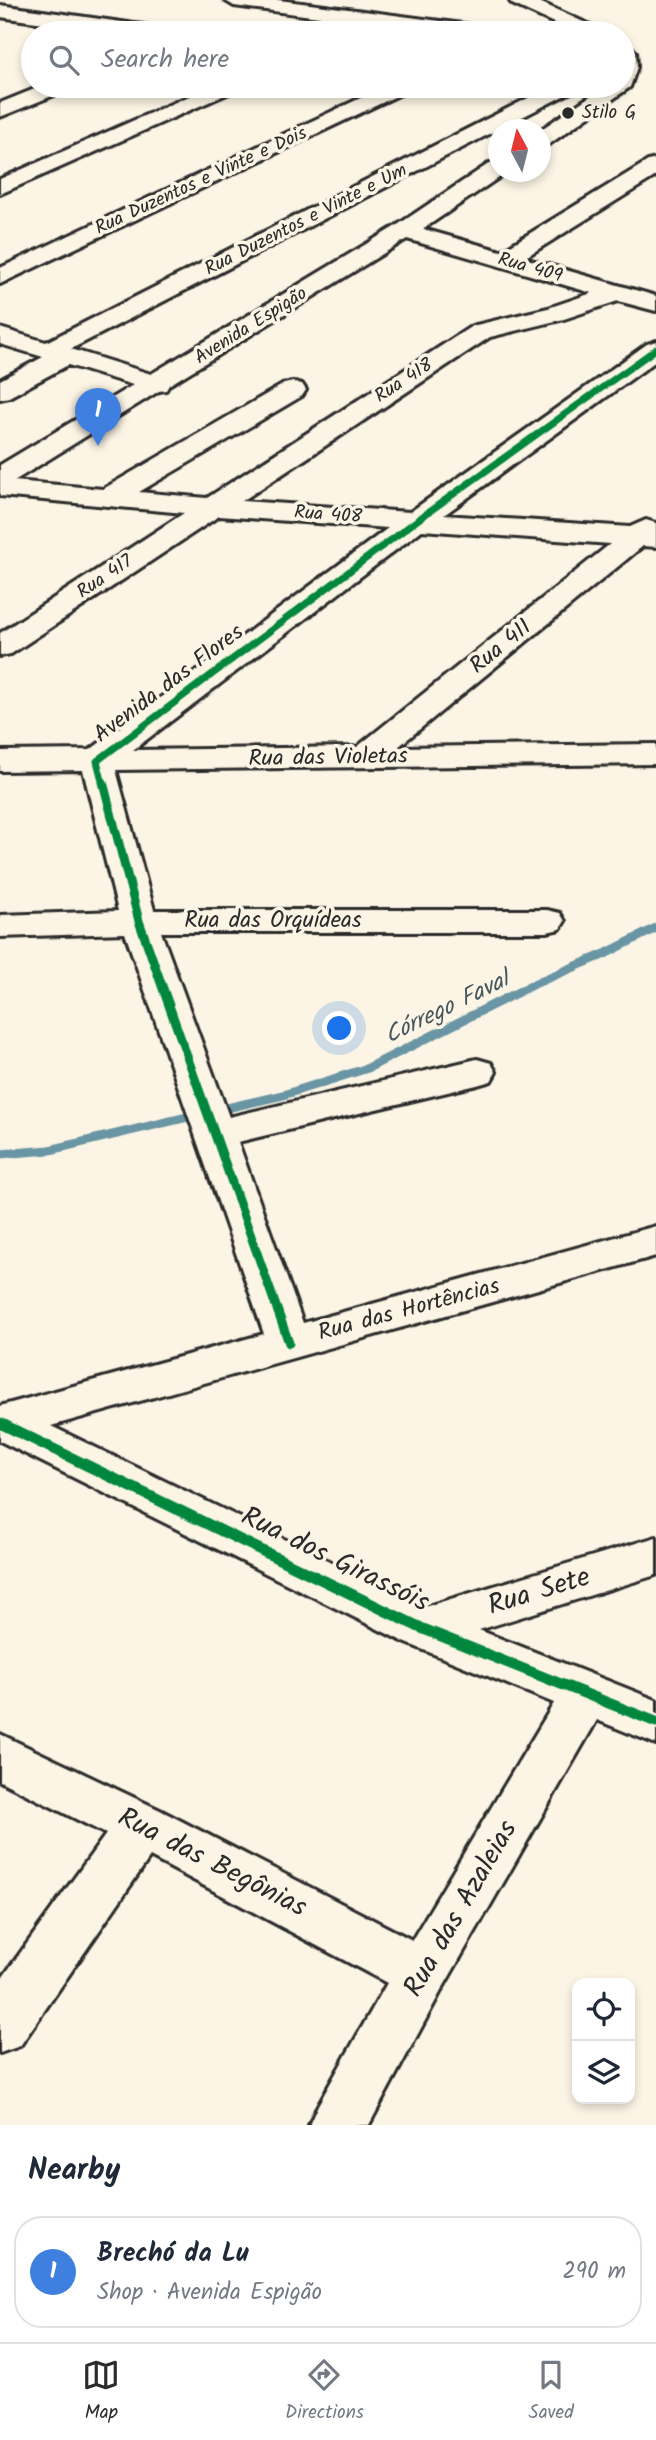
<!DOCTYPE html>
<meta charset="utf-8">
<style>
body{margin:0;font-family:Kalam,sans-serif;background:#f6f6f7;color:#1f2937}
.controls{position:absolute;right:21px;bottom:21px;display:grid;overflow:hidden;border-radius:14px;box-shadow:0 4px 10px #0003}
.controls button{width:63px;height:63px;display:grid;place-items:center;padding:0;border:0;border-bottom:2px solid #e0e1e3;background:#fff;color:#1f2937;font:35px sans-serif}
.compass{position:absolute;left:488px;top:119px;width:63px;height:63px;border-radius:50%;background:#fff;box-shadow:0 4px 10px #0003;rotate:353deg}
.you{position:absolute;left:340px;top:1029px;width:24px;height:24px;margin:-18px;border:5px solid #fff;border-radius:50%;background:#1a73e8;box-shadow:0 0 0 10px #1a73e833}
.badge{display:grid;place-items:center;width:46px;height:46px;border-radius:50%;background:#2b2b2b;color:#fff;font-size:23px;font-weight:700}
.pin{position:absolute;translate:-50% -58px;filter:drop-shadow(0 2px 4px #0008)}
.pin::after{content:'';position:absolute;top:37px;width:24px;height:21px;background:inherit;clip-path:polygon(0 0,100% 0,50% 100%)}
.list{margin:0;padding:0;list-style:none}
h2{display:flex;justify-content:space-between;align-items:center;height:91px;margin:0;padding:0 28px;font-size:30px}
h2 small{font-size:23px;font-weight:400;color:#747a83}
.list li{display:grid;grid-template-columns:46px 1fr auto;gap:21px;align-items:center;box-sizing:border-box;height:112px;margin:0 14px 14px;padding:0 14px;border:2px solid #e0e1e3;border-radius:28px}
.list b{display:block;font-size:26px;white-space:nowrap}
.list p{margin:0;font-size:23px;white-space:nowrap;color:#747a83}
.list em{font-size:23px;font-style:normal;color:#747a83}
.icon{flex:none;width:38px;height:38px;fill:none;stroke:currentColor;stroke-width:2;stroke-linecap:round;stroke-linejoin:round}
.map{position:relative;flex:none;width:656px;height:2125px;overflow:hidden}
.search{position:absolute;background:#fff;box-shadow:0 4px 10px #0003;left:21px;right:21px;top:21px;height:77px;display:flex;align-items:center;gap:18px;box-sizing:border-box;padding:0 24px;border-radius:38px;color:#747a83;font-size:26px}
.sheet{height:217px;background:#fff}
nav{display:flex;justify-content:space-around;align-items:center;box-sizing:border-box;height:98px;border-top:2px solid #e0e1e3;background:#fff;font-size:19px;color:#747a83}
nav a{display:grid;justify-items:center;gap:4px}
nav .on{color:#2b2b2b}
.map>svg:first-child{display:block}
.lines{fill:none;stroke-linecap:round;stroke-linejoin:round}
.stream{stroke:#6995a4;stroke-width:9}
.minor-casing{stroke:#2b2b2b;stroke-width:6}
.minor{fill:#fcf5e5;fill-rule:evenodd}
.cycleway-far2-casing{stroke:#fcf5e5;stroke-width:10}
.cycleway-far1-casing{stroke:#fcf5e5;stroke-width:13}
.cycleway-casing{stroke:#fcf5e5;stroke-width:16}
.cycleway-far2{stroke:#00873e;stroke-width:7}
.cycleway-far1{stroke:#00873e;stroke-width:9}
.cycleway{stroke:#00873e;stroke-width:11}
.poi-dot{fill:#2b2b2b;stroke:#fcf5e5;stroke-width:2.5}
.labels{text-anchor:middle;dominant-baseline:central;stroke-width:7;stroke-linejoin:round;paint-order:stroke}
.far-poi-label{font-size:19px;fill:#2b2b2b;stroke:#fcf5e5;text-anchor:start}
.far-street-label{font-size:19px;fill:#2b2b2b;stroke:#fcf5e5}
.street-label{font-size:23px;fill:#2b2b2b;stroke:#fcf5e5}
.water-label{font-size:24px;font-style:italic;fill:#45575d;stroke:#fcf5e5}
.near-street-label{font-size:28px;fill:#2b2b2b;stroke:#fcf5e5}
</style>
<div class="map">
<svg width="656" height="2125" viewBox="0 0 656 2125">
<rect width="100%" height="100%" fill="#fcf5e5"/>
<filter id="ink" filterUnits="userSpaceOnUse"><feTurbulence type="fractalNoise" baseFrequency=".0143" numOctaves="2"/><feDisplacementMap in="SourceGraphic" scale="14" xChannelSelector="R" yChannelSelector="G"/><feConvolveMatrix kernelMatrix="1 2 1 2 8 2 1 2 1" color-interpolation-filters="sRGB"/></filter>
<g filter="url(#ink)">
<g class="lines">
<g class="stream">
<polyline points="214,1111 283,1095 368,1068 536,983 605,954 656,928"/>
<polyline points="0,1154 50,1150 200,1114"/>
</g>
<defs>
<g id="minor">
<polygon points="224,0 279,0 486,27 493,29 496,33 442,33 234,6"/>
<polygon points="509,0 535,0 599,29 602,33 576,33 512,4"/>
<polygon points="0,5 157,27 164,29 167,33 116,33 0,17"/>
<polygon points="623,44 630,46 636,52 637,67 630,87 548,145 540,146 540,130 605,86 623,86"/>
<polygon points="42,86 71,86 67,90 0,117 0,103"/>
<polygon points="212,86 240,86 236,90 0,194 0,179"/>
<polygon points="386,86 413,86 409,90 0,284 0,268"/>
<path d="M 552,86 L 575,88 L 571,92 L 71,349 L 151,374 L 396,226 L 490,163 L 498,161 L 498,172 L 507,172 L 423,229 L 501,251 L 648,161 L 656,159 L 656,176 L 524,258 L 656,296 L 656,311 L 618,301 L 564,319 L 490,337 L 242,501 L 410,512 L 647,344 L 656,341 L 656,361 L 444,515 L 630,527 L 646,520 L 656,523 L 656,547 L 643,546 L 398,747 L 656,744 L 656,764 L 116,770 L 154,910 L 547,910 L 560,913 L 565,921 L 560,929 L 547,932 L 161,932 L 229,1117 L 477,1059 L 491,1063 L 496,1072 L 491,1081 L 477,1085 L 238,1142 L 303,1323 L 656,1226 L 656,1256 L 51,1426 L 424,1607 L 656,1537 L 656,1575 L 479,1630 L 656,1700 L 656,1744 L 597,1720 L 441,1991 L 369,2125 L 309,2125 L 318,2105 L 387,1983 L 150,1857 L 20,2046 L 0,2053 L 0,1981 L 106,1834 L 0,1781 L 0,1734 L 160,1810 L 412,1940 L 554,1703 L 404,1642 L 0,1441 L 0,1406 L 264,1334 L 125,933 L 0,937 L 0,915 L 118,911 L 83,770 L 0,771 L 0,751 L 90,750 L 388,528 L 219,516 L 11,654 L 0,656 L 0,633 L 184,513 L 0,496 L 0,465 L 133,385 L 68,365 L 9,397 L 0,399 L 0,380 L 43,357 L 0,344 L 0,328 L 46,342 ZM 407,239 L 592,293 L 548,308 L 472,326 L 207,498 L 139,492 L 302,396 L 306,390 L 302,384 L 293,382 L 284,384 L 103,489 L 14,481 L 159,391 L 166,390 L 169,385 ZM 422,530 L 610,544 L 357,747 L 133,750 Z"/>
</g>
</defs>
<use href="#minor" class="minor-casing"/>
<use href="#minor" class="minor"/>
<defs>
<polyline id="cycleway-far2" points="103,784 97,761 416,521 656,349"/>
<polyline id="cycleway-far1" points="103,782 139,921 289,1343"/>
<polyline id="cycleway" points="0,1423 421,1628 656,1722"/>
</defs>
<use href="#cycleway-far2" class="cycleway-far2-casing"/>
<use href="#cycleway-far1" class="cycleway-far1-casing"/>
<use href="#cycleway" class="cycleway-casing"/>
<use href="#cycleway-far2" class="cycleway-far2"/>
<use href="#cycleway-far1" class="cycleway-far1"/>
<use href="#cycleway" class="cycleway"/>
</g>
</g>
<circle class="poi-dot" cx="568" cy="113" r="7"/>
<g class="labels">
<g class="far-poi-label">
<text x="582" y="113">Stilo G</text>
</g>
<g class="far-street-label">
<text transform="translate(201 181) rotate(-25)">Rua Duzentos e Vinte e Dois</text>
<text transform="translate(306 220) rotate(-27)">Rua Duzentos e Vinte e Um</text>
<text transform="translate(530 268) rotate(16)">Rua 409</text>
<text transform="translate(251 326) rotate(-32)">Avenida Espigão</text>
<text transform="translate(404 381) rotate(-33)">Rua 418</text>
<text transform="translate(328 515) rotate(4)">Rua 408</text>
<text transform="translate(105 577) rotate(-34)">Rua 417</text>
</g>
<g class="street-label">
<text transform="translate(501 647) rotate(-39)">Rua 411</text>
<text transform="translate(169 684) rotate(-37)">Avenida das Flores</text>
<text transform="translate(328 758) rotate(-1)">Rua das Violetas</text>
<text x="273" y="921">Rua das Orquídeas</text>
<text transform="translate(409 1310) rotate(-15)">Rua das Hortências</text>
</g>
<g class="water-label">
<text transform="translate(447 1008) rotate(-26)">Córrego Faval</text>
</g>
<g class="near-street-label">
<text transform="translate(335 1560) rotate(26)">Rua dos Girassóis</text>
<text transform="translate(539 1592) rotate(-17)">Rua Sete</text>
<text transform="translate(212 1863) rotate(27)">Rua das Begônias</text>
<text transform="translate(461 1909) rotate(-60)">Rua das Azaleias</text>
</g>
</g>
</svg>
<div class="controls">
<button><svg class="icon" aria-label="locate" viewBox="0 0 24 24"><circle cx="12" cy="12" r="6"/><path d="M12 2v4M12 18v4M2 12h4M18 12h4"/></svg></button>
<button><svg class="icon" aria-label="layers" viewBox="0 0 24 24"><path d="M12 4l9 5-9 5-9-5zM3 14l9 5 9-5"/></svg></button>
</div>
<svg class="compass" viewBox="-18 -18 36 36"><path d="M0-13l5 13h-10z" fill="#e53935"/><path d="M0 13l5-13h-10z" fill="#747a83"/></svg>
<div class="you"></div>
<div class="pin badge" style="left:98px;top:446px;background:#3f7fe0">1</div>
<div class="search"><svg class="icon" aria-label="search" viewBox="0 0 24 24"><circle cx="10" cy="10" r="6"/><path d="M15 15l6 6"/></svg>Search here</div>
</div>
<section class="sheet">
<h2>Nearby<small></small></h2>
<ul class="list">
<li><span class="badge" style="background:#3f7fe0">1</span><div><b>Brechó da Lu</b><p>Shop · Avenida Espigão</p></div><em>290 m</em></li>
</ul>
</section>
<nav>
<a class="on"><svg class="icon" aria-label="map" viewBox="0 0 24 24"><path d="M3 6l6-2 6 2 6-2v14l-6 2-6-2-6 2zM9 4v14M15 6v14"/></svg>Map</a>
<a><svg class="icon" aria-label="directions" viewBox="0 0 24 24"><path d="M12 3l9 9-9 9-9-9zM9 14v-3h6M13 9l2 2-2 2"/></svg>Directions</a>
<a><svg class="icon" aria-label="saved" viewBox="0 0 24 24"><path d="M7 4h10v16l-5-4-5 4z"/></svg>Saved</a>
</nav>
